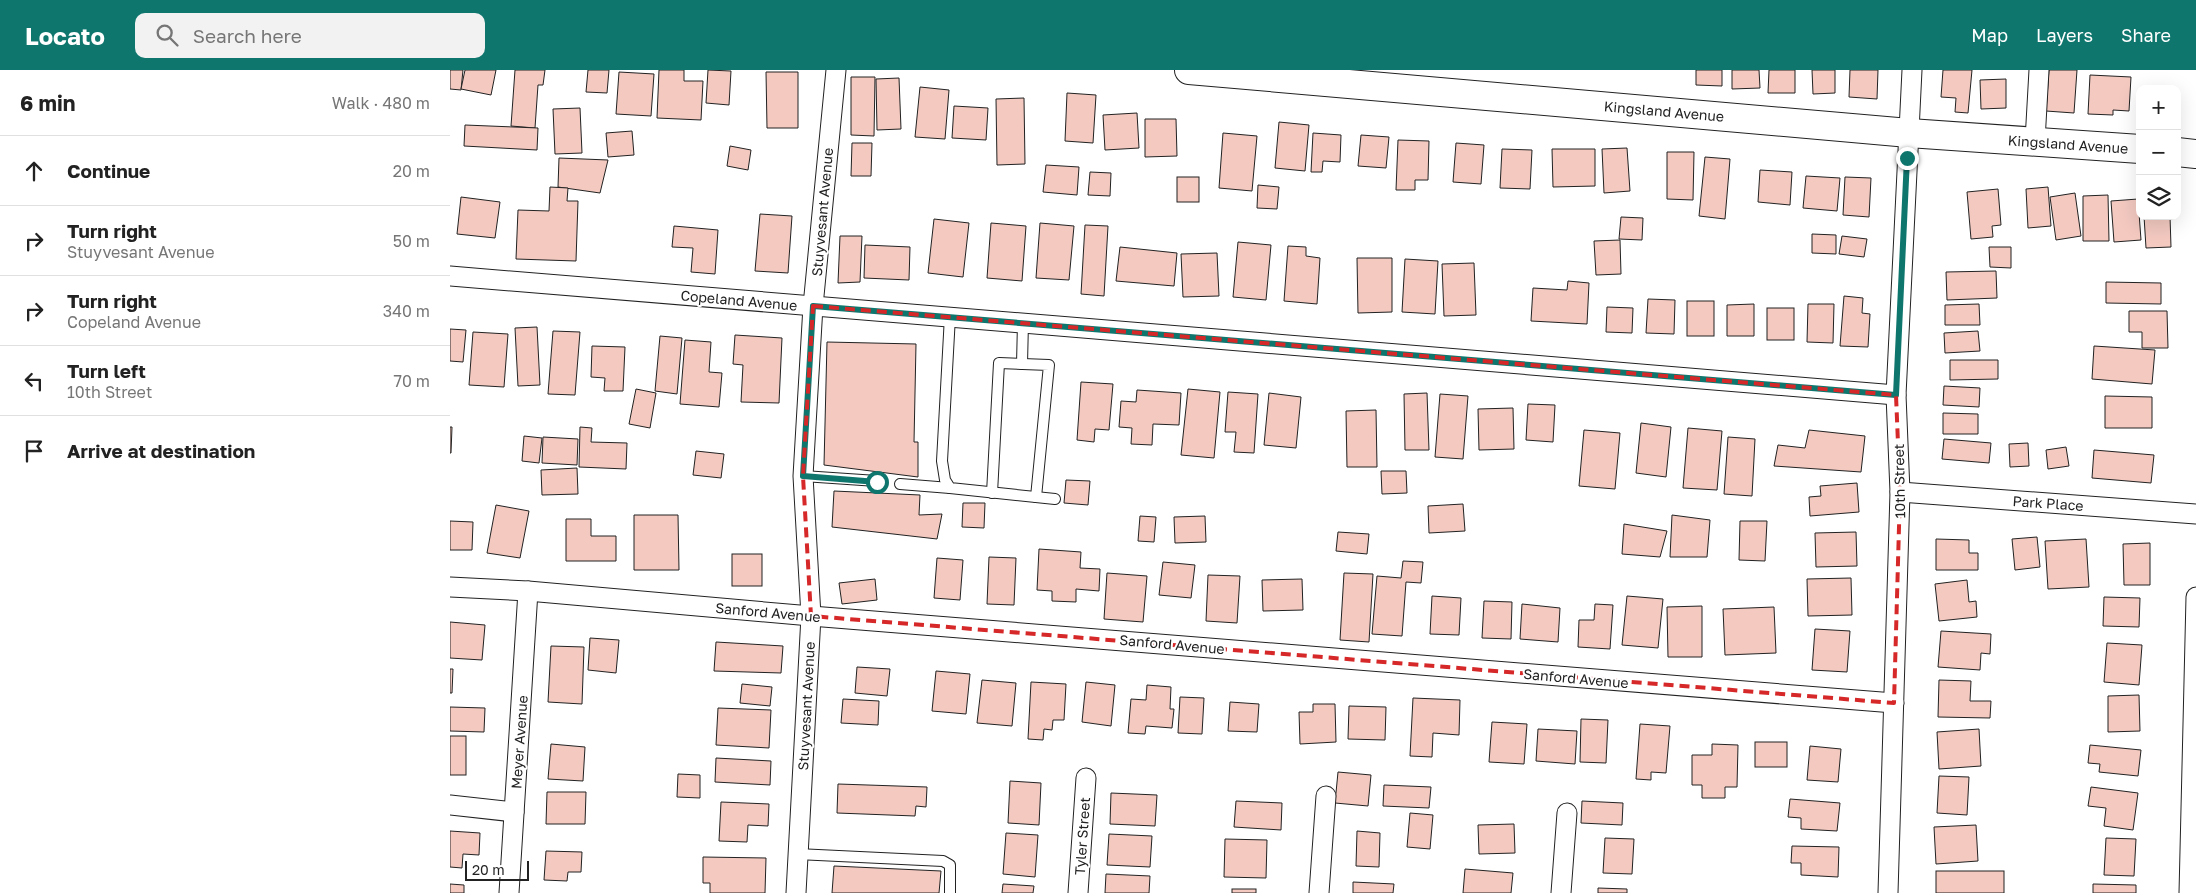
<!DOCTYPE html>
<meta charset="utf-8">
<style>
body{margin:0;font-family:"Golos Text",sans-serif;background:#f2f2f2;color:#222}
.controls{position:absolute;right:15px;top:15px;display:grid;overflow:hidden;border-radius:10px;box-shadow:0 5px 20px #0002}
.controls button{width:45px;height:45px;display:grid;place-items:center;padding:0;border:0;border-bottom:1px solid #e0e0e0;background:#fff;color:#222;font:25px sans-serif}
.scale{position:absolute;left:15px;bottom:12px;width:64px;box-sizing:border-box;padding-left:5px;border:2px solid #222;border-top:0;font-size:14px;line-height:18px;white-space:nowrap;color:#222;-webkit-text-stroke:4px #fff;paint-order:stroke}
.stop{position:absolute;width:15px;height:15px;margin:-11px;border:4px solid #0f766e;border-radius:50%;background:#fff}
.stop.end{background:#0f766e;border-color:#fff;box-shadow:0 1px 5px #0008}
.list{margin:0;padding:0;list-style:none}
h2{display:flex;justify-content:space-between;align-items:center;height:65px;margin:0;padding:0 20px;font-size:21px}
h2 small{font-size:16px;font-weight:400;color:#767676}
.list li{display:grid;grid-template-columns:32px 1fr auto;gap:15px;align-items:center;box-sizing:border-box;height:70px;padding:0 20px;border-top:1px solid #e0e0e0}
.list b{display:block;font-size:19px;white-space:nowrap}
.list p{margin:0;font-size:16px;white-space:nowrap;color:#767676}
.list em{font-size:16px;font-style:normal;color:#767676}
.icon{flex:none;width:28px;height:28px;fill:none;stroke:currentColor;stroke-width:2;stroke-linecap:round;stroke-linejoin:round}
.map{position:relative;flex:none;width:1746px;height:823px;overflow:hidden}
header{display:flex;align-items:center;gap:30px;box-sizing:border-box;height:70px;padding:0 25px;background:#0f766e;color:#fff}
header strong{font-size:24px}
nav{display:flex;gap:28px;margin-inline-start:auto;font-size:18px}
.search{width:350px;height:45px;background:#f2f2f2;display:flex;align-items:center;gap:12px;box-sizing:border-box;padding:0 18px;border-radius:10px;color:#767676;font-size:19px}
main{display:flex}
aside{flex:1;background:#fff}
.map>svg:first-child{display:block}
.building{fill:#f3c9c0;stroke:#222}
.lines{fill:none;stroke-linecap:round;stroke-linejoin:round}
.service-casing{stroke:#222;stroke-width:12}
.minor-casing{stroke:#222;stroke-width:21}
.secondary-casing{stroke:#222;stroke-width:30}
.service{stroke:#fff;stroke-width:10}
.minor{stroke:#fff;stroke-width:19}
.secondary{stroke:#fff;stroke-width:28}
.route{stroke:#0f766e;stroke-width:6}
.marked{fill:none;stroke:#d62828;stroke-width:4;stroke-dasharray:10 6;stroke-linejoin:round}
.labels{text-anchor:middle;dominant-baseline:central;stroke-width:4;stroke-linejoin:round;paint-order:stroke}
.street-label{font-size:14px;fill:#222;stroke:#fff}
</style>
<header>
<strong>Locato</strong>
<div class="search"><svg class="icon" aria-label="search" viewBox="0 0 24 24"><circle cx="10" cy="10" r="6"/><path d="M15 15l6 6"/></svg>Search here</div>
<nav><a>Map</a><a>Layers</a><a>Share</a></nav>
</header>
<main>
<aside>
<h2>6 min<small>Walk · 480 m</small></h2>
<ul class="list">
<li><svg class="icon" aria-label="ahead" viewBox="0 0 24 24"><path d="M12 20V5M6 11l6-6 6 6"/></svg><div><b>Continue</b></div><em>20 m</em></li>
<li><svg class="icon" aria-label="right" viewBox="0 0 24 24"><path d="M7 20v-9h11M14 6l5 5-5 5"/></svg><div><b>Turn right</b><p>Stuyvesant Avenue</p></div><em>50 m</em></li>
<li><svg class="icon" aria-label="right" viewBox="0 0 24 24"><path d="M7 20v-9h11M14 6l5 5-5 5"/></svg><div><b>Turn right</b><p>Copeland Avenue</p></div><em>340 m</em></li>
<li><svg class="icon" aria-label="left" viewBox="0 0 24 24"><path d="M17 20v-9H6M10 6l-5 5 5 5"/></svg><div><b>Turn left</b><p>10th Street</p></div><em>70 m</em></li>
<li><svg class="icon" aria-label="arrive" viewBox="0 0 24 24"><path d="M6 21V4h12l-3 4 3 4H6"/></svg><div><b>Arrive at destination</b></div></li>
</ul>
</aside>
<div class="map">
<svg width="1746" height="823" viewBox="0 0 1746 823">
<rect width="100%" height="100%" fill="#fff"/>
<g class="building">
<polygon points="0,0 13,0 11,20 0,19"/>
<polygon points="15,0 46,0 41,25 11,19"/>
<polygon points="65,0 95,0 93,15 88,15 85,58 61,56"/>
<polygon points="138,0 159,0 157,23 136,22"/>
<polygon points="209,0 234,0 234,11 253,11 251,50 207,48"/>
<polygon points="258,0 281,1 279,35 256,33"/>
<polygon points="1246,0 1272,0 1272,16 1246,15"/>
<polygon points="1282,0 1309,0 1310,18 1282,19"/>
<polygon points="1319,0 1345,0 1345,23 1318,23"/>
<polygon points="1362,0 1385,0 1385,23 1363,24"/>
<polygon points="1400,0 1428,0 1427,29 1399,27"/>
<polygon points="1493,0 1522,0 1518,43 1505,42 1506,28 1491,27"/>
<polygon points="1599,0 1627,0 1624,43 1596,41"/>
<polygon points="169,2 204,4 201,46 166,44"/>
<polygon points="316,2 348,2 348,58 317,58"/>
<polygon points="1640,5 1681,7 1679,41 1663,40 1663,45 1638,44"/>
<polygon points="401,7 425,7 424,66 401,65"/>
<polygon points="449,8 451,59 427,60 426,9"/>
<polygon points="1556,9 1556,38 1531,39 1530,10"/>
<polygon points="470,17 499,20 495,69 465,67"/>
<polygon points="617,23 646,25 643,73 615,71"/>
<polygon points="574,28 575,94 547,95 546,29"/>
<polygon points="504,36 538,38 536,70 502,68"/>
<polygon points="130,38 132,83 105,84 103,39"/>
<polygon points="687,43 689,78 655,80 653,45"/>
<polygon points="695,49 726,49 727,86 695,87"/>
<polygon points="829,52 859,55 855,101 825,98"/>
<polygon points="15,55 88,58 87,80 14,76"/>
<polygon points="182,61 184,85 158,87 156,63"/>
<polygon points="773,63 807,66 802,121 769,118"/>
<polygon points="863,63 891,65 890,92 873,91 872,102 861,102"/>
<polygon points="911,65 939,67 936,98 908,96"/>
<polygon points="948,70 979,71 978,110 965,110 965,120 946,120"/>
<polygon points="402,73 422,73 421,106 401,106"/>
<polygon points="1006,73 1034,75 1031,114 1003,112"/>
<polygon points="280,76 301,80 298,100 277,96"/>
<polygon points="1177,78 1180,121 1154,123 1152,79"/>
<polygon points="1052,79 1082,80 1080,119 1050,118"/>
<polygon points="1102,79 1145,79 1145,116 1103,117"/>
<polygon points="1217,82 1244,82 1243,130 1217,129"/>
<polygon points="1255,87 1280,89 1275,149 1249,146"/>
<polygon points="109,88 158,90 150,123 108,117"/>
<polygon points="596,95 629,97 627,125 593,122"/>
<polygon points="1310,100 1342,102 1340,135 1308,132"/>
<polygon points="640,102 661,103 660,126 638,125"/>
<polygon points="1356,106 1390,108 1387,141 1353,138"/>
<rect x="727" y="107" width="22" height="25"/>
<polygon points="1395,107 1421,108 1419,147 1393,145"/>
<polygon points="808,115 829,117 827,139 807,138"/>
<polygon points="100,117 118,118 117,131 128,131 126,191 66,189 68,140 99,141"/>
<polygon points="1598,117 1601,156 1578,158 1576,119"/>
<polygon points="1548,119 1551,155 1542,156 1543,167 1521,169 1517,122"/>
<polygon points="1625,123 1631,166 1606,170 1600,127"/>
<polygon points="1658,125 1659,171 1633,171 1633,126"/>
<polygon points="11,127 50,132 45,168 7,164"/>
<polygon points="1688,129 1691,170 1664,172 1661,131"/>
<polygon points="310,144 342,146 338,203 305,201"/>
<polygon points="1694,146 1720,146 1721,177 1696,178"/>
<polygon points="1171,147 1193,148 1192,170 1169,169"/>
<polygon points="484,149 519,153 513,207 478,203"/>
<polygon points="541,153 576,156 572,211 537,208"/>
<polygon points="590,153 624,156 619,210 586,208"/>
<polygon points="635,155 658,156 654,226 631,224"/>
<polygon points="224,156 268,160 265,204 241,202 243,178 222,177"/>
<polygon points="1362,164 1386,165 1386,184 1362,183"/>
<polygon points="390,166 412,166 410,212 388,213"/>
<polygon points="1392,166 1417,169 1414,187 1389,184"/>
<polygon points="1170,170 1171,204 1146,205 1144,171"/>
<polygon points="788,172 821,175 816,230 783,227"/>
<polygon points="415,175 460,177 459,210 414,208"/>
<polygon points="838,176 856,177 856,186 870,188 867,234 834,231"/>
<polygon points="670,177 727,183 724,216 666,211"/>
<polygon points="1539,177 1561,177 1561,198 1540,197"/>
<polygon points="767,183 769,226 733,227 731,184"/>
<polygon points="907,188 942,188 942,242 908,243"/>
<polygon points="955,189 988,191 985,244 952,242"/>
<polygon points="1024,193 1026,245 994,246 992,194"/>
<polygon points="1546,201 1547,228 1497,230 1496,202"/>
<polygon points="1118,211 1139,213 1137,254 1081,251 1083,218 1117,220"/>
<polygon points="1656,212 1711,213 1711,234 1656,233"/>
<polygon points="1394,226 1413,228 1412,243 1420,244 1418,277 1390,276"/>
<polygon points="1198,229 1225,230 1224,264 1196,263"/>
<rect x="1237" y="231" width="27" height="35"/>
<polygon points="1304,234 1304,266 1277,266 1277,235"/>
<polygon points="1358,234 1384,234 1383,273 1357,272"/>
<polygon points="1529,234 1530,255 1495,255 1495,235"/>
<polygon points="1157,237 1183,238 1182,263 1156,262"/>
<rect x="1317" y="238" width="27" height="32"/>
<polygon points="1679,241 1717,241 1718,278 1692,278 1692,262 1679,262"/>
<polygon points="87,257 90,315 68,316 65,258"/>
<polygon points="0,259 16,260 13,292 0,291"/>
<polygon points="103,261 130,262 125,325 98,324"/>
<polygon points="1528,261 1530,281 1495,283 1494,263"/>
<polygon points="23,262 58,264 54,317 19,315"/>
<polygon points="285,265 332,268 329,333 291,332 293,295 283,294"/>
<polygon points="210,266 232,268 227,324 205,321"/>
<polygon points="235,270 261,272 259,302 272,303 269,337 230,334"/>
<polygon points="377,272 466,274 464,372 468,372 468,407 374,395"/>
<polygon points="142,276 175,277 173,321 154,321 155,308 141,307"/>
<polygon points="1644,276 1705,280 1702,314 1642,309"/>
<polygon points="1500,290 1548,290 1548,309 1500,310"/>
<polygon points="631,312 663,314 659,360 645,359 644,372 627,370"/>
<polygon points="1494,316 1530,318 1529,337 1493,335"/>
<polygon points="186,319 206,323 200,358 179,354"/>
<polygon points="738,319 770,322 764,388 731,385"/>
<polygon points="687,320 731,323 729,355 703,354 702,375 681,374 682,358 669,357 671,331 686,332"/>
<polygon points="778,322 808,324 804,383 784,382 786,362 775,362"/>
<polygon points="819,323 851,327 846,378 814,375"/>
<polygon points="977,323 979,380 955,380 954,324"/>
<polygon points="990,324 1018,326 1013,389 985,387"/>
<polygon points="1655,326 1702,327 1702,358 1655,358"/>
<polygon points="1078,334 1105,335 1103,372 1076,370"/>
<polygon points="1063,338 1064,379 1029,380 1028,339"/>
<polygon points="926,340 927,397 897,397 896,341"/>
<polygon points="1493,343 1528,344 1528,364 1493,364"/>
<polygon points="1191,353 1221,357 1216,407 1186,403"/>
<polygon points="0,357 2,357 1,383 0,383"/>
<polygon points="130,357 142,358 141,372 177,373 176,399 129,397"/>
<polygon points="1238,358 1272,361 1267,420 1233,418"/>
<polygon points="1134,360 1170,363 1165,419 1129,416"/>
<polygon points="1359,360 1415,366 1411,402 1324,396 1328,375 1355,378"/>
<polygon points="74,366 92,368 89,393 72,391"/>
<polygon points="93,367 128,369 127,395 92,393"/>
<polygon points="1278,367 1305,369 1302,426 1274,424"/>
<polygon points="1494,369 1541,373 1539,393 1492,389"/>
<polygon points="1578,373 1579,396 1560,397 1559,374"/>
<polygon points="1616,377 1619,396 1598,399 1596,380"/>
<polygon points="1644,380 1704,385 1701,413 1642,408"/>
<polygon points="246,381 274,384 271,408 243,405"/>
<polygon points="127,398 128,424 92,425 91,400"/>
<polygon points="931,401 956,401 957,423 932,424"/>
<polygon points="616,410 640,411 638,435 614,433"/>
<polygon points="1407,413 1409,442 1360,446 1359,427 1371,426 1370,416"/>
<polygon points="384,421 470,425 469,445 492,444 487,469 382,457"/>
<polygon points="513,433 535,433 534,458 512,457"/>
<polygon points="1013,434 1015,461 979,463 978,436"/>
<polygon points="46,435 79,441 70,488 37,483"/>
<polygon points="184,445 228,445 229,500 184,500"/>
<polygon points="1222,445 1260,450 1257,487 1220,487"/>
<polygon points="690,446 706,447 704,472 688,471"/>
<polygon points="755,446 756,472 725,473 724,447"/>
<polygon points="116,449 141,449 141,466 166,466 166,491 116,491"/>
<polygon points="0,451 23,452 22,480 0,480"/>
<polygon points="1290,451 1317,451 1315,491 1289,490"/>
<polygon points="1174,454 1217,461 1210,487 1172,484"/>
<polygon points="888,462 919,464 917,484 886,481"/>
<polygon points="1406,462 1407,496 1366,497 1365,463"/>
<polygon points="1587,467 1590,497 1565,500 1562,469"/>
<polygon points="1486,469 1519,470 1519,483 1528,483 1528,500 1486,500"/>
<polygon points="1636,469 1639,517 1598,519 1595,471"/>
<polygon points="1700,473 1700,515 1674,515 1673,474"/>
<polygon points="589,479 631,482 630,498 650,499 649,521 626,519 626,532 602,531 602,521 587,520"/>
<rect x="282" y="484" width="30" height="32"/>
<polygon points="539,487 566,488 564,535 537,534"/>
<polygon points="487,488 513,490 510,530 484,528"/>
<polygon points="953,491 973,492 971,513 956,512 952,566 922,564 927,506 951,508"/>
<polygon points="713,492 745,495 741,528 709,525"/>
<polygon points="657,503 697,506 693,552 654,549"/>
<polygon points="894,503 923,504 919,572 890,570"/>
<polygon points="758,505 790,506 787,553 756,551"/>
<polygon points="1401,508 1402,545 1358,546 1357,509"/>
<polygon points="425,509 427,530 392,534 389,513"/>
<polygon points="852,509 853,540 813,541 812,510"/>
<polygon points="1517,510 1519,532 1526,531 1527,547 1489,551 1485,514"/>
<polygon points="982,526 1011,528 1009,565 980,564"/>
<polygon points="1177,526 1213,529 1208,578 1172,575"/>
<polygon points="1654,527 1690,528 1689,557 1653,556"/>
<polygon points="1034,531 1062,532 1061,569 1032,568"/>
<polygon points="1072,534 1110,538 1108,572 1070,569"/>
<polygon points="1145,534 1163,535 1160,579 1128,577 1129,550 1144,550"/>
<polygon points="1252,536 1252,587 1218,587 1217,537"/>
<polygon points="1324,537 1326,583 1275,585 1273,539"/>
<polygon points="0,552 35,555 32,590 0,588"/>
<polygon points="1365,559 1400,561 1397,602 1362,600"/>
<polygon points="1491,561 1541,564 1540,584 1531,583 1530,600 1488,597"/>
<polygon points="140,568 169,570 166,603 138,600"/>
<polygon points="266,572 333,576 331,603 264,601"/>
<polygon points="1657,573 1692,575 1689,615 1654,612"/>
<polygon points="101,576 134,577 132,634 98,632"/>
<polygon points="407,597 440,599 437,626 405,623"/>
<polygon points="0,599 3,599 2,623 0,623"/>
<polygon points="486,601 520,604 516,644 482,641"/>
<polygon points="532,610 566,613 562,656 527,653"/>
<polygon points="1489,610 1521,611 1520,631 1541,631 1540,648 1488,647"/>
<polygon points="581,612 616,614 614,650 603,650 602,660 594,659 593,670 578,669"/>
<polygon points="636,612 665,615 661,656 632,652"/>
<polygon points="292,614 322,617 320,636 290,633"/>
<polygon points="697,615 721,617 720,639 724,639 722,658 696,656 695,664 678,663 681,629 696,630"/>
<polygon points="1689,625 1690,661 1658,662 1658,626"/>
<polygon points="730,627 754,628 752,664 728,663"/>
<polygon points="963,628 1010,630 1009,665 983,663 982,687 960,686"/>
<polygon points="393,629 429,631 428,655 391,653"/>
<polygon points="780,632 809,634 807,662 778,661"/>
<polygon points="863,634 885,634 886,672 850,674 849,642 863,642"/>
<polygon points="899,636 936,637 935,670 898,669"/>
<polygon points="0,637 35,638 34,662 0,661"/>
<polygon points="268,638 321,640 319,678 266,675"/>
<polygon points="1131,649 1158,650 1156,693 1130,692"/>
<polygon points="1042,652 1077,654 1074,694 1039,692"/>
<polygon points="1190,654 1220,656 1216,703 1201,702 1201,710 1186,709"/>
<polygon points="1088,659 1127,661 1125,694 1086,691"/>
<polygon points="1529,659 1531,696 1489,699 1487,662"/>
<rect x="0" y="666" width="16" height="39"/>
<rect x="1305" y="672" width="32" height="25"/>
<polygon points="101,674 135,677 133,711 98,709"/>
<polygon points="1262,674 1288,675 1287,717 1275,717 1275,728 1252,728 1252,715 1242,715 1242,685 1262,685"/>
<polygon points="1640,675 1691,680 1688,706 1649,702 1650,694 1638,693"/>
<polygon points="1360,676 1391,679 1388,712 1357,710"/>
<polygon points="266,688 321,691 320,715 265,712"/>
<polygon points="888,702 921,705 918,736 885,733"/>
<polygon points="228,704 250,705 250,728 227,727"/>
<polygon points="1489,706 1519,707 1517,745 1487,743"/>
<polygon points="560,711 591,713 589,755 558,753"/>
<polygon points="388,714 477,717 476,737 466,736 465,746 387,743"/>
<polygon points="934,715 981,717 979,738 933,736"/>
<polygon points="1641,717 1688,723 1683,760 1654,756 1656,738 1638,736"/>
<polygon points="97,722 136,722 135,754 96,754"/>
<polygon points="661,723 707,725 705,756 660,754"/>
<polygon points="1340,729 1390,733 1387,761 1351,759 1351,748 1338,747"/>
<polygon points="786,731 832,733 831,760 784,757"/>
<polygon points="1132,731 1173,733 1172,755 1131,753"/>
<polygon points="271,732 319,734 318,756 298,755 297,772 269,771"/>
<polygon points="960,743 983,745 980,779 957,777"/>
<polygon points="1064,754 1065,783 1029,784 1028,755"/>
<polygon points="1526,755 1528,791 1486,794 1484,757"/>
<polygon points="0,761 30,763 29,785 13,784 12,798 0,797"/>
<polygon points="907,761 930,763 929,797 906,796"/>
<polygon points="556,763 588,765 585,807 553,804"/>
<polygon points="659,764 702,766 700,797 657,795"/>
<polygon points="1155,768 1184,769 1182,804 1153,803"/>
<polygon points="1656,768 1686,769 1684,806 1654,805"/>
<polygon points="775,769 817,770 816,808 774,807"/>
<polygon points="1342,776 1389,777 1388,807 1351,805 1351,793 1341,793"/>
<polygon points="96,781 132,782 131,802 118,802 117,811 94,810"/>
<polygon points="253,787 316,788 315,823 260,823 260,813 253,813"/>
<polygon points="384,796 491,801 489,823 382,823"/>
<polygon points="1015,799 1063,803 1061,823 1013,823"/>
<rect x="1486" y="801" width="68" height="22"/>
<polygon points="656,804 700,806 699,823 655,823"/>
<polygon points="903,812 944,814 943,823 903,823"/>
<polygon points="0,814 14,815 14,823 0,823"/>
<polygon points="553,814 584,816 583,823 552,823"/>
<polygon points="1643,814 1686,815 1686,823 1643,823"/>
<polygon points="1148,818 1177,819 1177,823 1148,823"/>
<rect x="782" y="819" width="24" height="4"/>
</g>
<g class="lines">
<defs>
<g id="service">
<polyline points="500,246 492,391 495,410 500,418 605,429"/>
<polyline points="572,294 573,252"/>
<polyline points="353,406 427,411"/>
<polyline points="450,414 500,418"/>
<polyline points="542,423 549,293 599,295 586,427"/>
<polyline points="347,784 493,791 500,795 500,823"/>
</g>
<g id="minor">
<polyline points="1585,71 1589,0"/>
<polyline points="0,206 1446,325"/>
<polyline points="1450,422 1746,444"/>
<polyline points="0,517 78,521 361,546 1444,633"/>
<polyline points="0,735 64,742"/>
<polyline points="59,823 78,521"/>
<polyline points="346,823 361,546 353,406 363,236 386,0"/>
<polyline points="628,823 636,708"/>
<polyline points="869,823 876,726"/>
<polyline points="1111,823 1117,743"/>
<polyline points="1438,823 1450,422 1446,325 1462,0"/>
<polyline points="1739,823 1746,527"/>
</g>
<g id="secondary">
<polyline points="739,0 1459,63 1690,79"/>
<polyline points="1727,82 1746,84"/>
</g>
</defs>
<use href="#service" class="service-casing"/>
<use href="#minor" class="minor-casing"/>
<use href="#secondary" class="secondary-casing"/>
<use href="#service" class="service"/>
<use href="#minor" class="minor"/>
<use href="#secondary" class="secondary"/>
</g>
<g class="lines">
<polyline class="route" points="427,412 353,406 363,236 1446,325 1457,88"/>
</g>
<path class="marked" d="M 363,236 L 1446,325 L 1450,422 L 1444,633 L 361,546 L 353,406 Z"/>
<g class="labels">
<g class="street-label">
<text transform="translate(1214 41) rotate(5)">Kingsland Avenue</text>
<text transform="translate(1618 74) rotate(4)">Kingsland Avenue</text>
<text transform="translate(372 142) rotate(-85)">Stuyvesant Avenue</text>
<text transform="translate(289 230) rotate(5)">Copeland Avenue</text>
<text transform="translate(1449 411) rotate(-91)">10th Street</text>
<text transform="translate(1598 433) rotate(4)">Park Place</text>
<text transform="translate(318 542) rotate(5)">Sanford Avenue</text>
<text transform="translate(722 574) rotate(5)">Sanford Avenue</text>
<text transform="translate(1126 608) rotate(5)">Sanford Avenue</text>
<text transform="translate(356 636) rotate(-87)">Stuyvesant Avenue</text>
<text transform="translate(69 672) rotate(-86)">Meyer Avenue</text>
<text transform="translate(632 766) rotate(-86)">Tyler Street</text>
</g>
</g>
</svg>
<div class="controls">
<button>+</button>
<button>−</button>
<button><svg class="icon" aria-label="layers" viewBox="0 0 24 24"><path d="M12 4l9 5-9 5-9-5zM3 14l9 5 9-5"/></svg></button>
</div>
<div class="scale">20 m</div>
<div class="stop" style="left:427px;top:412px"></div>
<div class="stop end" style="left:1457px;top:88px"></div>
</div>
</main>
